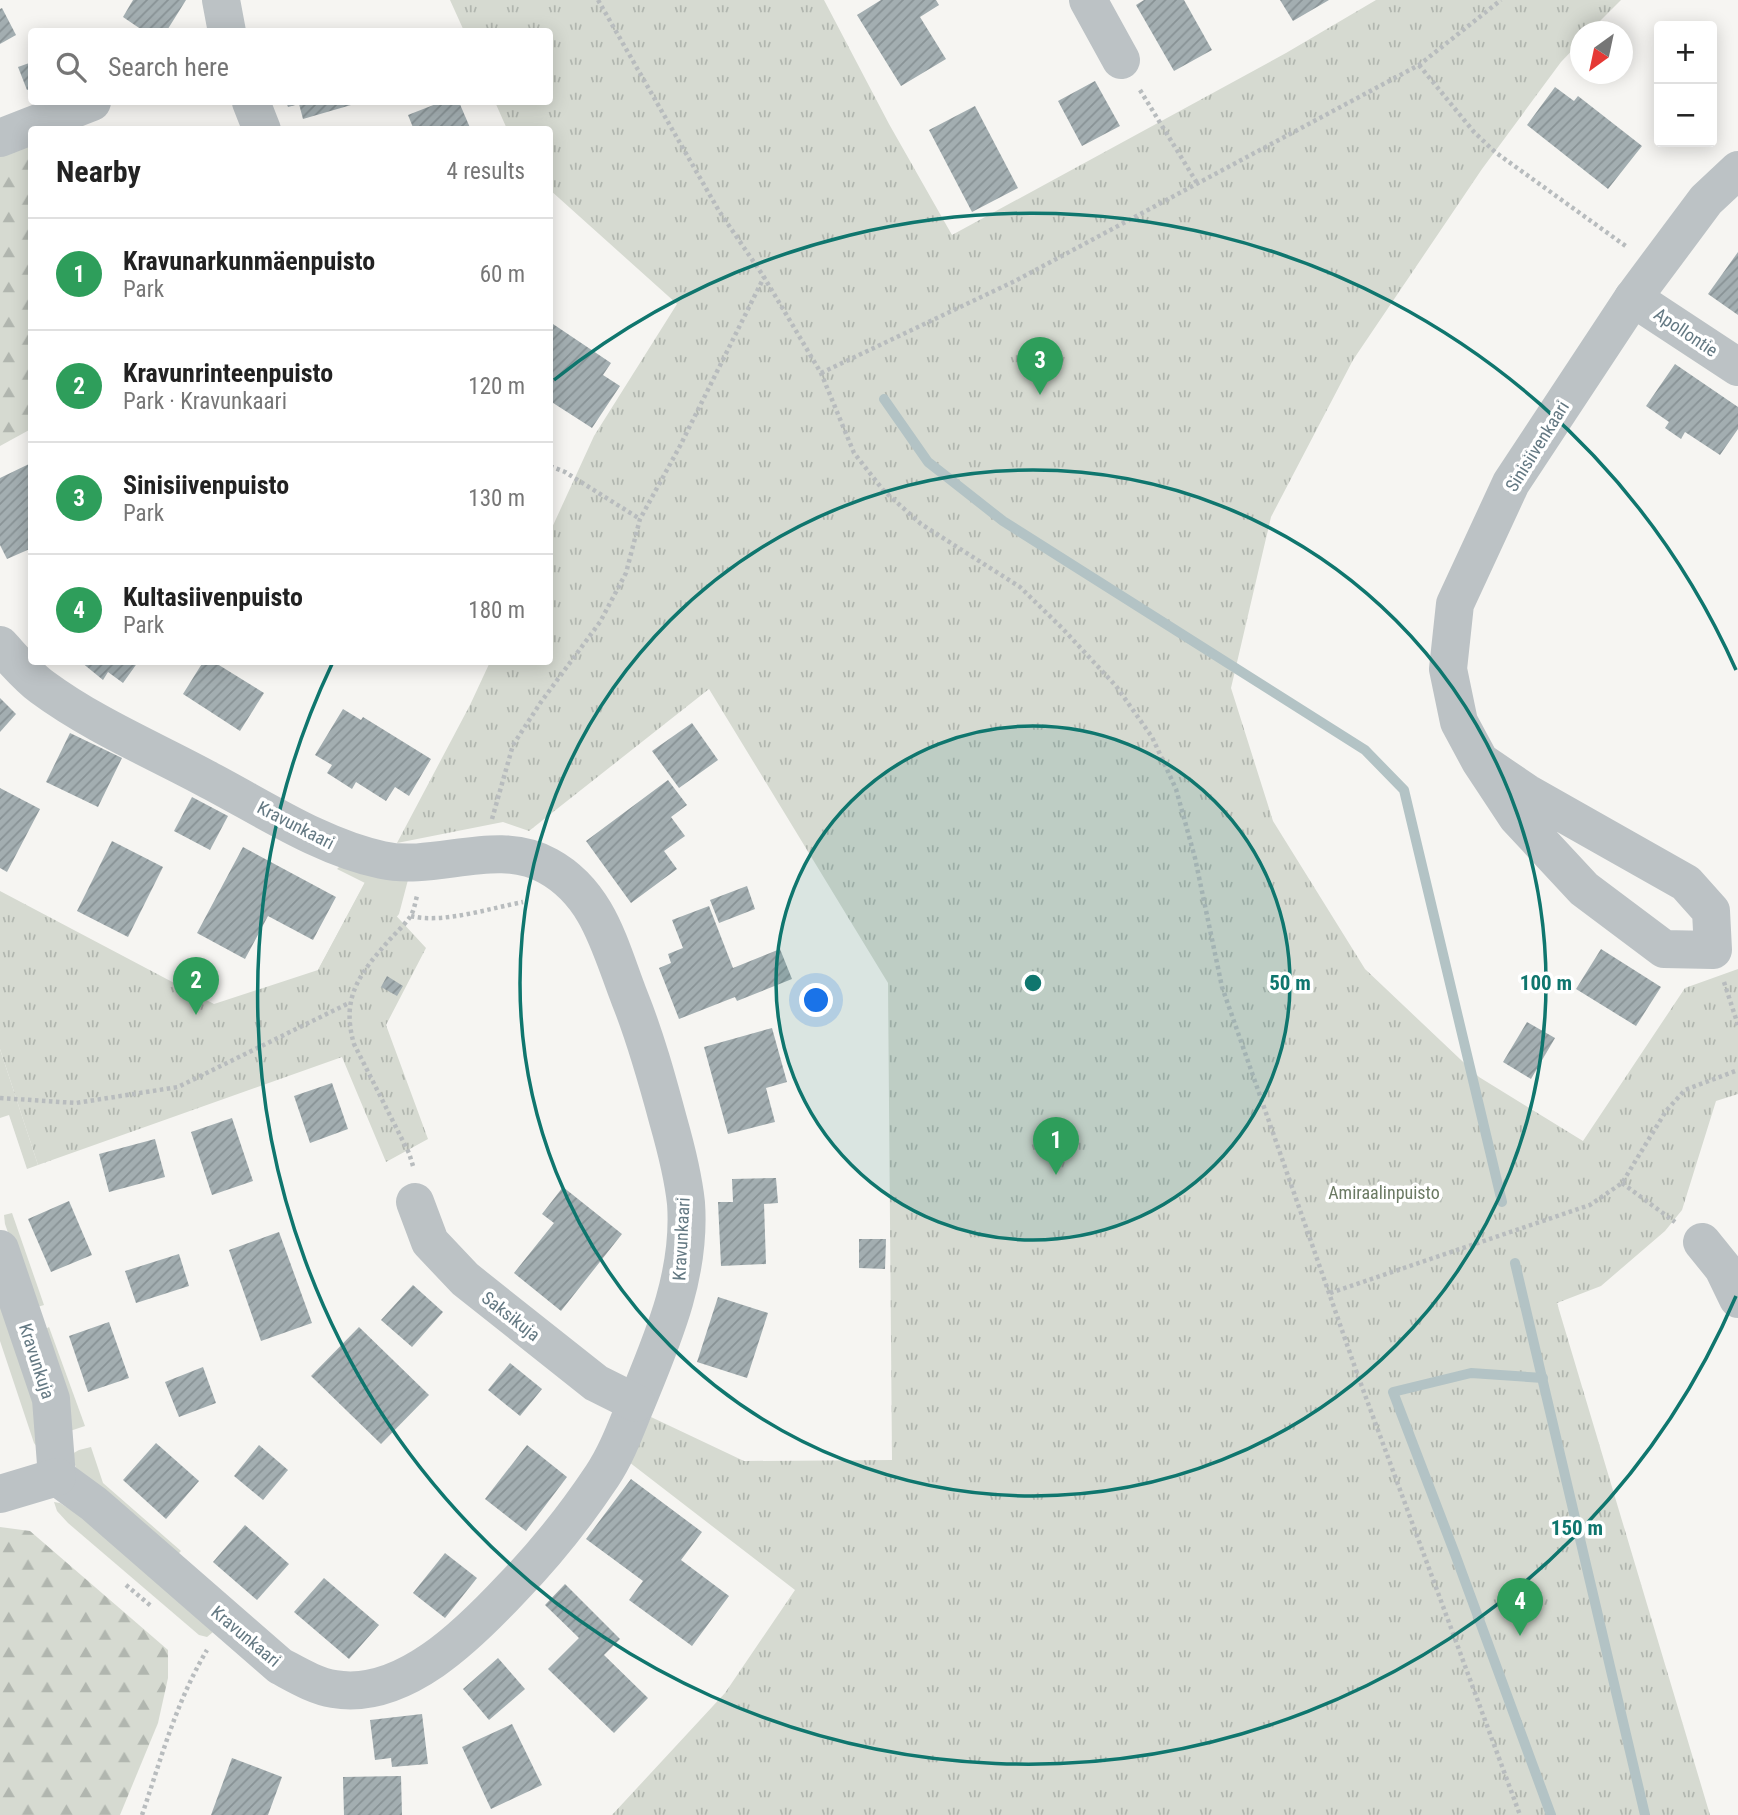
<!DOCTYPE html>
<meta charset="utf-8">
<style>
body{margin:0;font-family:"Roboto Condensed",sans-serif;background:#f2f2f2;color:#222}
.controls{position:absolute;right:21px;top:21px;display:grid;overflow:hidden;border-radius:7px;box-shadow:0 4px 18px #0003}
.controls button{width:63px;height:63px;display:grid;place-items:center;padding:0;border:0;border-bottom:2px solid #e0e0e0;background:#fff;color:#222;font:35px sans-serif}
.compass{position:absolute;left:1570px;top:21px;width:63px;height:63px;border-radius:50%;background:#fff;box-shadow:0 4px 18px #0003;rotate:213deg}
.you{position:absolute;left:817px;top:1001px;width:24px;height:24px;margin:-18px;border:5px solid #fff;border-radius:50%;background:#1a73e8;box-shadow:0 0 0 10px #1a73e833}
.badge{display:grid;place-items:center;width:46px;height:46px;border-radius:50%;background:#e33824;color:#fff;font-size:23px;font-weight:700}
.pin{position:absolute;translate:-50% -58px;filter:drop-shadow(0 2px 4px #0008)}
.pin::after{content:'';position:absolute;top:37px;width:24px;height:21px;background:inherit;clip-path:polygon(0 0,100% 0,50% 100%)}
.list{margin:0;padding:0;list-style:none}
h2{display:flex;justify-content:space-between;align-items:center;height:91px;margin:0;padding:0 28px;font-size:30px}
h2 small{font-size:23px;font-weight:400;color:#767676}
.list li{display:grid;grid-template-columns:46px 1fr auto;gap:21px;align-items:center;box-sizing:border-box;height:112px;padding:0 28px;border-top:2px solid #e0e0e0}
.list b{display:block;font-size:26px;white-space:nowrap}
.list p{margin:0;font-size:23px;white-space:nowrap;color:#767676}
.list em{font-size:23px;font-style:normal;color:#767676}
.icon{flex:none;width:38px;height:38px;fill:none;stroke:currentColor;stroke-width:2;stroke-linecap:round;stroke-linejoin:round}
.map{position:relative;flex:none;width:1738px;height:1815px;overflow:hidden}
.search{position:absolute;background:#fff;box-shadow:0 4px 18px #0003;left:28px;top:28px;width:525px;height:77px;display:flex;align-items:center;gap:18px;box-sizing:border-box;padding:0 24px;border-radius:7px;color:#767676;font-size:26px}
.panel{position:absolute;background:#fff;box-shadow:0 4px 18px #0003;left:28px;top:126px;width:525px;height:539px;border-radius:7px}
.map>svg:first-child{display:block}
.green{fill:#d6dad1}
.forest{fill:url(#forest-firs)}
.park{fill:url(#park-tufts)}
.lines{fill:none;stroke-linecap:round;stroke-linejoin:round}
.stream{stroke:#b3c3c5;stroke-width:10}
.building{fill:url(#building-hatch)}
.path{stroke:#b8bcbe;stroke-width:4.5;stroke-dasharray:3.5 3.5;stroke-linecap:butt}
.street{stroke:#bcc2c5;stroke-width:38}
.ring{fill:none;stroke:#0f766e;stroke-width:3.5}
.labels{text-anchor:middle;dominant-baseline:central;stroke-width:7;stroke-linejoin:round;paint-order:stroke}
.street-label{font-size:18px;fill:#647983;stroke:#fff}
.park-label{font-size:18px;fill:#6b7a63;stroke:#fff}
.centre{fill:#0f766e;stroke:#fff;stroke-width:3.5}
.ring-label{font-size:21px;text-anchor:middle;font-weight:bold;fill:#0f766e;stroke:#fff;stroke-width:7;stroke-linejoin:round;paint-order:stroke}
</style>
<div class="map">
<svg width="1738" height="1815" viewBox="0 0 1738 1815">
<defs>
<pattern id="forest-firs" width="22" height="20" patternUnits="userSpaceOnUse" patternTransform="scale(1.75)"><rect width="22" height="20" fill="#d6dad1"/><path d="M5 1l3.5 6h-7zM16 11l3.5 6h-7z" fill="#b1b6af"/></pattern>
<pattern id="park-tufts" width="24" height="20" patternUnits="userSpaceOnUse" patternTransform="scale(1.75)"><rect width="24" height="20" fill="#d6dad1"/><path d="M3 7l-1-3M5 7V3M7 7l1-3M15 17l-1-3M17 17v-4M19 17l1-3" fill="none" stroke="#b1b6af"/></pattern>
<pattern id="building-hatch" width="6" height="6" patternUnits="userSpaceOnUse" patternTransform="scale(1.75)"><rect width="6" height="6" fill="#a3aeb1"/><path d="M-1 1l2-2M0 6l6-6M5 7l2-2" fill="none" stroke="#889295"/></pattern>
</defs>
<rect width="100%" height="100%" fill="#f6f5f2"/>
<g class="green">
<polygon points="346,860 409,876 399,914 354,969 318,970 365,883 337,869"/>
<polygon points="0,1049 38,1165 27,1169 9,1115 0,1118"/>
<polygon points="12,1213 44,1305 34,1308 5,1224 4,1215"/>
<polygon points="0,1297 34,1396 38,1448 34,1443 0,1341"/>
<polygon points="49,1327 85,1426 70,1431 44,1330"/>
<polygon points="91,1447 103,1483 181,1551 174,1558 76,1468 72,1454 79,1450"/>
<polygon points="54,1502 60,1503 82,1517 213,1632 207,1637 199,1635 68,1523 57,1511"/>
</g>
<g class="forest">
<polygon points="31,141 31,429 0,446 0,155"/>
<polygon points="0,1527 30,1531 168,1650 168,1678 158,1723 120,1815 0,1815"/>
</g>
<g class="park">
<polygon points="450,0 824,0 889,124 952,235 1286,53 1376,0 1621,0 1590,31 1580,32 1580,42 1561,62 1482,169 1353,360 1271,517 1231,688 1273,821 1365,969 1479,1077 1583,1141 1685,988 1738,969 1738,1094 1716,1101 1682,1210 1665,1231 1601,1286 1557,1303 1710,1815 612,1815 725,1693 795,1590 629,1462 651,1417 744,1461 892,1460 888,983 709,689 529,831 503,822 397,843 470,705 490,662 550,662 550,532 594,436 677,304 550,190 550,130 507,129 495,102 550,102 550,32 464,31"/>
<polygon points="365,882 426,948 386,1025 428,1139 386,1162 342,1057 38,1165 0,1049 0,891 214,1004 318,970"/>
</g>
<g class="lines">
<g class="stream">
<polyline points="884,399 928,462 1003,521 1365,750 1404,790 1502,1202"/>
<polyline points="1515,1263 1645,1815"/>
<polyline points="1543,1378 1471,1373 1393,1392 1455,1554 1551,1815"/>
</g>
</g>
<g class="building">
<polygon points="133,0 186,0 166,32 145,32 123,17"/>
<polygon points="881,0 936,0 939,5 920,17 946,59 901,86 857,15"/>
<polygon points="1144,0 1184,0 1212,50 1174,71 1136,5"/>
<polygon points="1280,0 1329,0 1293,21"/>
<polygon points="2,8 16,35 0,44 0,9"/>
<polygon points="32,62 32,88 27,90 18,67"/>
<polygon points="1095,81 1120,126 1082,146 1058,101"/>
<polygon points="1555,87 1574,101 1578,96 1642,146 1608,189 1527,125"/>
<polygon points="286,102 350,102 351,105 303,119 299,104 288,107"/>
<polygon points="441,102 459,102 471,130 414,130 408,115"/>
<polygon points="975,106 1018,188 972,212 929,130"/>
<polygon points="1738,252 1738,315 1708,294"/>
<polygon points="550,322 611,363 603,375 620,386 592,428 550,401"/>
<polygon points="1675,364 1738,407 1738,429 1720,455 1685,432 1681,439 1665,428 1669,422 1646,406"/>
<polygon points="29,464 32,468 32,548 7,559 0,545 0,478"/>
<polygon points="81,662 138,662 123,683 108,672 103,680"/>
<polygon points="203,662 214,662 264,693 240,731 183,694"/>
<polygon points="0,698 16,714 0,732"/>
<polygon points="343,709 361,720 363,717 431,759 409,796 395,787 386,801 356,782 352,789 327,773 332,765 315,755"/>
<polygon points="692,723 718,760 679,788 652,751"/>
<polygon points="70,733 122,758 98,807 46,782"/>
<polygon points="668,780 687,805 671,817 685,836 664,851 677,869 631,903 586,841"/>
<polygon points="0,788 40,809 7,872 0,868"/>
<polygon points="192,797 228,816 210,850 174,831"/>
<polygon points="112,841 163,867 128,937 77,911"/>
<polygon points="243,847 336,897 313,940 268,916 245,959 197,933"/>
<polygon points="747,886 755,909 719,923 710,900"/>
<polygon points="709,906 733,968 780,949 792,979 737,1001 735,997 679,1019 659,968 671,963 668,954 683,948 672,920"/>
<polygon points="1601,949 1661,987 1636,1026 1576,989"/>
<polygon points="387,976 403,986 397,996 381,987"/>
<polygon points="1527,1022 1555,1038 1531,1079 1503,1062"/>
<polygon points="772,1028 787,1082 766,1088 775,1122 728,1134 704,1047"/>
<polygon points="332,1083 348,1129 310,1143 294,1096"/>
<polygon points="232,1118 253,1181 212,1195 191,1132"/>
<polygon points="155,1139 165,1177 109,1192 99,1154"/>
<polygon points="776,1178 778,1203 764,1204 766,1264 721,1266 718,1202 733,1202 732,1179"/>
<polygon points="563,1187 622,1234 561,1311 514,1273 554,1223 542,1214"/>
<polygon points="69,1201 92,1255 51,1272 28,1219"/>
<polygon points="279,1232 312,1323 261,1341 229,1250"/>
<polygon points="859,1239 886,1239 885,1269 859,1268"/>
<polygon points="179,1254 189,1286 136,1303 125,1271"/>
<polygon points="413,1285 443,1312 412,1347 381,1320"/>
<polygon points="718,1297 768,1313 747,1378 697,1362"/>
<polygon points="109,1322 129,1378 88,1392 69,1336"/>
<polygon points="359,1327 429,1395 381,1444 311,1376"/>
<polygon points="510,1363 542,1389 520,1416 488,1390"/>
<polygon points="203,1367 216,1403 179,1417 165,1382"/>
<polygon points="156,1443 199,1481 166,1519 123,1480"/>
<polygon points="259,1445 288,1470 263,1500 234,1476"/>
<polygon points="527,1445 567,1477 526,1531 485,1499"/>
<polygon points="631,1479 702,1532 681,1560 729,1596 692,1646 629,1600 643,1581 586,1539"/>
<polygon points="245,1525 289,1564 257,1600 213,1562"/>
<polygon points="445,1553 477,1578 445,1618 413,1593"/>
<polygon points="324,1578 379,1625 349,1659 294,1612"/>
<polygon points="565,1584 620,1639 604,1655 648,1698 614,1733 548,1669 579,1638 545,1605"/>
<polygon points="498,1658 525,1689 489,1720 463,1689"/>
<polygon points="422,1714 428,1764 392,1767 391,1758 375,1760 370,1720"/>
<polygon points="512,1724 542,1785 491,1809 462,1747"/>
<polygon points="232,1758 282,1777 268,1815 211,1815"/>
<polygon points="401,1776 402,1815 344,1815 343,1777"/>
</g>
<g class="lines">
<g class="path">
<polyline points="598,0 719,211 764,277 821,373 854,453 883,490 921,524 1020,587 1063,629 1116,686 1152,737 1176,789 1195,858 1222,987 1358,1376 1520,1815"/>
<polyline points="1419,65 1474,132 1495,152 1627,247"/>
<polyline points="1140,90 1197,183"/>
<polyline points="821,373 1015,281 1419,65 1501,0"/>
<polyline points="550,466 565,472 640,519"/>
<polyline points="492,819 513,745 541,702 600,622 626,573 640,519 680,446 764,277"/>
<path d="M 411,916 C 442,924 491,908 523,902"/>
<polyline points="1724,982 1738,1025"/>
<polyline points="0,1098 76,1103 178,1087 349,1003"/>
<path d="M 413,1166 L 409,1153 L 354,1044 C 340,996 361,972 392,937 C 398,931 405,924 410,917 C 414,911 415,903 417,896"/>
<polyline points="1622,1183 1675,1222"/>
<polyline points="1330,1293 1590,1205 1622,1183 1666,1111 1685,1090 1738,1070"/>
<polyline points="126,1585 151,1606"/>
<path d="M 142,1815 C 161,1759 176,1702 207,1650"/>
</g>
<g class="street">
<polyline points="221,0 227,32"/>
<polyline points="1088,0 1121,60"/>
<polyline points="251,102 262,130"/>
<polyline points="0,138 92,102"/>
<polyline points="1633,298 1738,367"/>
<path d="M 0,645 C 13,659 27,676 42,687 C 92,724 151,749 205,778 C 261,807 320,847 382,860 C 436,872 497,837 548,866 C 599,894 610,948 630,999 C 646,1039 657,1079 668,1120 C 676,1148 683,1175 686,1203 C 691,1273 664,1336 638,1399 C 627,1425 618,1452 602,1476 C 576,1515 545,1554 512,1588 C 469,1634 403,1701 334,1689 C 315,1686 297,1675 280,1666 L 94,1504 L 57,1477"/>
<polyline points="1480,761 1527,793 1686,883 1711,911 1713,950 1664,949 1584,889 1517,817 1480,761 1459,722 1448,669 1455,604 1511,483 1633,298 1706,200 1738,170"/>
<polyline points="415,1202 430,1242 465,1279 596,1383 636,1403"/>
<polyline points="1702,1242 1723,1268 1738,1299"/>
<polyline points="0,1249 51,1399 57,1477"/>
<polyline points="0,1494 57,1477"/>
</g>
</g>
<circle cx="1033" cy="983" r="257" fill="#0f766e" fill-opacity=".12"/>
<g class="ring">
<circle cx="1033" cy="983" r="257"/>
<circle cx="1033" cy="983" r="513"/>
<path d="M1736 1296A770 770 0 1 1 332 664M554 380A770 770 0 0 1 1736 670"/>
</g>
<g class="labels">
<g class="street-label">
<text transform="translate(1686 332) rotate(34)">Apollontie</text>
<text transform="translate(1537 446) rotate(-58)">Sinisiivenkaari</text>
<text transform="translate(296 825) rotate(27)">Kravunkaari</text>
<text transform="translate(681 1239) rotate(-87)">Kravunkaari</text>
<text transform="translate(511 1316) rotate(38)">Saksikuja</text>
<text transform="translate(37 1361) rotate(72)">Kravunkuja</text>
<text transform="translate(246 1636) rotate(40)">Kravunkaari</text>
</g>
<g class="park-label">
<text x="1384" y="1192">Amiraalinpuisto</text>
</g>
</g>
<circle cx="1033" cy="983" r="10" class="centre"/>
<g class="ring-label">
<text x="1290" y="990">50 m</text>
<text x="1546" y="990">100 m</text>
<text x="1577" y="1535">150 m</text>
</g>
</svg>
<div class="controls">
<button>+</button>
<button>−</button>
</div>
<svg class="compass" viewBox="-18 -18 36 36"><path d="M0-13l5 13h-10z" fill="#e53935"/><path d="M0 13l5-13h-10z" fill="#767676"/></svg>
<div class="you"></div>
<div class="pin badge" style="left:1056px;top:1175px;background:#2e9e5b">1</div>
<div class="pin badge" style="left:196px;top:1015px;background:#2e9e5b">2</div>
<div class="pin badge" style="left:1040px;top:395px;background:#2e9e5b">3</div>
<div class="pin badge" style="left:1520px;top:1636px;background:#2e9e5b">4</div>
<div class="search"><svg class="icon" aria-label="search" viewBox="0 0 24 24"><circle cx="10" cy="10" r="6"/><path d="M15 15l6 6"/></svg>Search here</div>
<section class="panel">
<h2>Nearby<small>4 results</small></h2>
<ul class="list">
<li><span class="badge" style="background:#2e9e5b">1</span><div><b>Kravunarkunmäenpuisto</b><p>Park</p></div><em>60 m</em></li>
<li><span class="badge" style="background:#2e9e5b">2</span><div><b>Kravunrinteenpuisto</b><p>Park · Kravunkaari</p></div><em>120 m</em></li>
<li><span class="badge" style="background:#2e9e5b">3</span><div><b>Sinisiivenpuisto</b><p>Park</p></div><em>130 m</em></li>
<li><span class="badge" style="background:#2e9e5b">4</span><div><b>Kultasiivenpuisto</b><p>Park</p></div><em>180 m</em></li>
</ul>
</section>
</div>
